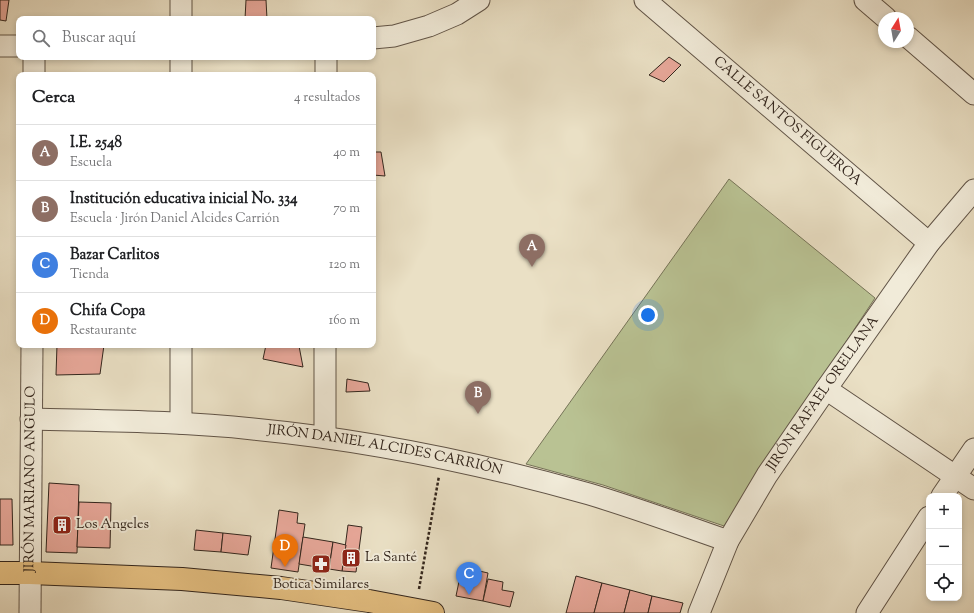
<!DOCTYPE html>
<html lang="es">
<meta charset="utf-8">
<style>
body{margin:0;font-family:"Sorts Mill Goudy",serif;background:#f2f2f2;color:#202124}
.controls{position:absolute;right:12px;bottom:12px;display:grid;overflow:hidden;border-radius:8px;box-shadow:0 2px 6px #0003}
.controls button{width:36px;height:36px;display:grid;place-items:center;padding:0;border:0;border-bottom:1px solid #e0e0e0;background:#fff;color:#202124;font:20px sans-serif}
.compass{position:absolute;left:878px;top:12px;width:36px;height:36px;border-radius:50%;background:#fff;box-shadow:0 2px 6px #0003;rotate:11deg}
.you{position:absolute;left:648px;top:315px;width:14px;height:14px;margin:-10px;border:3px solid #fff;border-radius:50%;background:#1a73e8;box-shadow:0 0 0 6px #1a73e833}
.badge{display:grid;place-items:center;width:26px;height:26px;border-radius:50%;background:#8f2418;color:#fff;font-size:13px;font-weight:700}
.pin{position:absolute;translate:-50% -33px;filter:drop-shadow(0 1px 2px #0008)}
.pin::after{content:'';position:absolute;top:21px;width:14px;height:12px;background:inherit;clip-path:polygon(0 0,100% 0,50% 100%)}
.list{margin:0;padding:0;list-style:none}
h2{display:flex;justify-content:space-between;align-items:center;height:52px;margin:0;padding:0 16px;font-size:17px}
h2 small{font-size:13px;font-weight:400;color:#757577}
.list li{display:grid;grid-template-columns:26px 1fr auto;gap:12px;align-items:center;box-sizing:border-box;height:56px;padding:0 16px;border-top:1px solid #e0e0e0}
.list b{display:block;font-size:15px;white-space:nowrap}
.list p{margin:0;font-size:13px;white-space:nowrap;color:#757577}
.list em{font-size:13px;font-style:normal;color:#757577}
.icon{flex:none;width:22px;height:22px;fill:none;stroke:currentColor;stroke-width:2;stroke-linecap:round;stroke-linejoin:round}
.map{position:relative;flex:none;width:974px;height:613px;overflow:hidden}
.search{position:absolute;background:#fff;box-shadow:0 2px 6px #0003;left:16px;top:16px;width:360px;height:44px;display:flex;align-items:center;gap:10px;box-sizing:border-box;padding:0 14px;border-radius:8px;color:#757577;font-size:15px}
.panel{position:absolute;background:#fff;box-shadow:0 2px 6px #0003;left:16px;top:72px;width:360px;height:276px;border-radius:8px}
.map>svg:first-child{display:block}
.green{fill:#b9c293;stroke:#767458}
.building{fill:#e7a799;stroke:#33261d}
.lines{fill:none;stroke-linecap:round;stroke-linejoin:round}
.minor-casing{stroke:#615447;stroke-width:23}
.major-casing{stroke:#33261d;stroke-width:24}
.path{stroke:#33261d;stroke-width:2.5;stroke-dasharray:3 2;stroke-linecap:butt}
.minor{stroke:#f1ebd9;stroke-width:21}
.major{stroke:#e5c082;stroke-width:22}
.labels{text-anchor:middle;dominant-baseline:central;stroke-width:4;stroke-linejoin:round;paint-order:stroke}
.street-label{font-size:14px;fill:#33261d;stroke:#f1ebd9}
.poi-label{font-size:14px;fill:#33261d;stroke:#f1ebd9;text-anchor:start}
</style>
<div class="map">
<svg width="974" height="613" viewBox="0 0 974 613">
<rect width="100%" height="100%" fill="#eae0c5"/>
<filter id="stains"><feTurbulence type="fractalNoise" baseFrequency=".005" numOctaves="4"/><feColorMatrix values="0 0 0 0 .2 0 0 0 0 .09 0 0 0 0 .02 0 0 0 .5 -.17"/></filter>
<radialGradient id="worn" r=".72"><stop offset=".6" stop-color="#630" stop-opacity="0"/><stop offset="1" stop-color="#630" stop-opacity=".3"/></radialGradient>
<polygon class="green" points="729,179 875,298 724,526 603,485 526,464"/>
<g class="building">
<polygon points="0,0 9,0 6,21 0,20"/>
<polygon points="246,0 266,0 267,19 245,19"/>
<polygon points="669,57 681,65 664,82 649,75"/>
<polygon points="373,152 381,152 385,176 373,175"/>
<polygon points="57,345 104,345 100,374 56,375"/>
<polygon points="266,345 294,345 299,346 303,367 263,359"/>
<polygon points="347,379 368,383 370,391 346,392"/>
<polygon points="49,483 79,485 77,553 46,552"/>
<polygon points="0,499 12,499 13,545 0,545"/>
<polygon points="79,502 111,503 110,548 77,547"/>
<polygon points="279,510 298,513 297,523 305,524 298,572 271,568"/>
<polygon points="348,525 362,527 356,572 342,571"/>
<polygon points="196,530 223,533 221,552 194,550"/>
<polygon points="223,533 251,536 248,555 221,552"/>
<polygon points="303,537 333,542 329,569 299,564"/>
<polygon points="333,542 346,545 342,571 329,569"/>
<polygon points="462,567 488,573 483,601 456,596"/>
<polygon points="576,576 602,583 594,613 566,613"/>
<polygon points="488,579 503,582 502,590 514,592 510,607 483,601"/>
<polygon points="602,583 630,590 624,613 594,613"/>
<polygon points="630,590 652,596 648,613 624,613"/>
<polygon points="652,596 683,603 680,613 648,613"/>
</g>
<g class="lines">
<defs>
<g id="minor">
<path id="s1" d="M 645,0 L 929,243"/>
<polyline points="865,0 886,18"/>
<polyline points="181,19 181,0"/>
<polyline points="908,37 974,94"/>
<polyline points="373,38 394,36 429,26 457,14 479,0"/>
<polyline points="0,46 19,46"/>
<polyline points="181,57 181,75"/>
<polyline points="34,75 34,57"/>
<polyline points="326,75 326,57"/>
<polyline points="181,345 181,423"/>
<polyline points="826,389 974,489"/>
<path id="s2" d="M 31,419 C 105,421 179,421 253,429 C 367,440 479,463 589,494 C 636,508 682,525 728,541"/>
<polyline points="325,437 325,345"/>
<polyline points="942,496 974,449"/>
<path id="s3" d="M 30,613 L 32,345"/>
<path id="s4" d="M 699,613 L 728,541 L 767,475 L 826,389 L 929,243 L 974,190"/>
<polyline points="867,613 929,517"/>
</g>
<polyline id="major" points="0,573 30,573 182,579 281,588 369,601 433,613"/>
</defs>
<use href="#minor" class="minor-casing"/>
<use href="#major" class="major-casing"/>
<polyline class="path" points="419,589 439,476"/>
<use href="#minor" class="minor"/>
<use href="#major" class="major"/>
</g>
<defs>
<symbol id="building-square" viewBox="-11 -11 22 22"><rect x="-9" y="-9" width="18" height="18" rx="4" fill="#8f2418" stroke="#f1ebd9"/><path d="M-4-6H4V6H1V3H-1V6H-4ZM-2.5-4.3h1.7v1.8h-1.7ZM.8-4.3h1.7v1.8H.8ZM-2.5-1h1.7V.8h-1.7ZM.8-1h1.7V.8H.8Z" fill="#fff"/></symbol>
<symbol id="pharmacy-square" viewBox="-11 -11 22 22"><rect x="-9" y="-9" width="18" height="18" rx="4" fill="#8f2418" stroke="#f1ebd9"/><path d="M-2-6h4v4h4v4h-4v4h-4v-4h-4v-4h4Z" fill="#fff"/></symbol>
</defs>
<g fill-rule="evenodd">
<use href="#building-square" x="51" y="514" width="22" height="22"/>
<use href="#building-square" x="340" y="547" width="22" height="22"/>
<use href="#pharmacy-square" x="310" y="553" width="22" height="22"/>
</g>
<g class="labels">
<g class="street-label">
<text stroke="none"><textPath href="#s1" startOffset="187">CALLE SANTOS FIGUEROA</textPath></text>
<text stroke="none"><textPath href="#s4" startOffset="253">JIRÓN RAFAEL ORELLANA</textPath></text>
<text stroke="none"><textPath href="#s2" startOffset="356">JIRÓN DANIEL ALCIDES CARRIÓN</textPath></text>
<text stroke="none"><textPath href="#s3" startOffset="134">JIRÓN MARIANO ANGULO</textPath></text>
</g>
<g class="poi-label">
<text x="76" y="525">Los Angeles</text>
<text x="365" y="558">La Santé</text>
<text x="321" y="585" text-anchor="middle">Botica Similares</text>
</g>
</g>
<rect width="100%" height="100%" filter="url(#stains)"/>
<rect width="100%" height="100%" fill="url(#worn)"/>
</svg>
<div class="controls">
<button>+</button>
<button>−</button>
<button><svg class="icon" aria-label="locate" viewBox="0 0 24 24"><circle cx="12" cy="12" r="6"/><path d="M12 2v4M12 18v4M2 12h4M18 12h4"/></svg></button>
</div>
<svg class="compass" viewBox="-18 -18 36 36"><path d="M0-13l5 13h-10z" fill="#e53935"/><path d="M0 13l5-13h-10z" fill="#757577"/></svg>
<div class="you"></div>
<div class="pin badge" style="left:532px;top:267px;background:#8d6e63">A</div>
<div class="pin badge" style="left:478px;top:414px;background:#8d6e63">B</div>
<div class="pin badge" style="left:469px;top:595px;background:#3f7fe0">C</div>
<div class="pin badge" style="left:285px;top:567px;background:#e8710a">D</div>
<div class="search"><svg class="icon" aria-label="search" viewBox="0 0 24 24"><circle cx="10" cy="10" r="6"/><path d="M15 15l6 6"/></svg>Buscar aquí</div>
<section class="panel">
<h2>Cerca<small>4 resultados</small></h2>
<ul class="list">
<li><span class="badge" style="background:#8d6e63">A</span><div><b>I.E. 2548</b><p>Escuela</p></div><em>40 m</em></li>
<li><span class="badge" style="background:#8d6e63">B</span><div><b>Institución educativa inicial No. 334</b><p>Escuela · Jirón Daniel Alcides Carrión</p></div><em>70 m</em></li>
<li><span class="badge" style="background:#3f7fe0">C</span><div><b>Bazar Carlitos</b><p>Tienda</p></div><em>120 m</em></li>
<li><span class="badge" style="background:#e8710a">D</span><div><b>Chifa Copa</b><p>Restaurante</p></div><em>160 m</em></li>
</ul>
</section>
</div>
